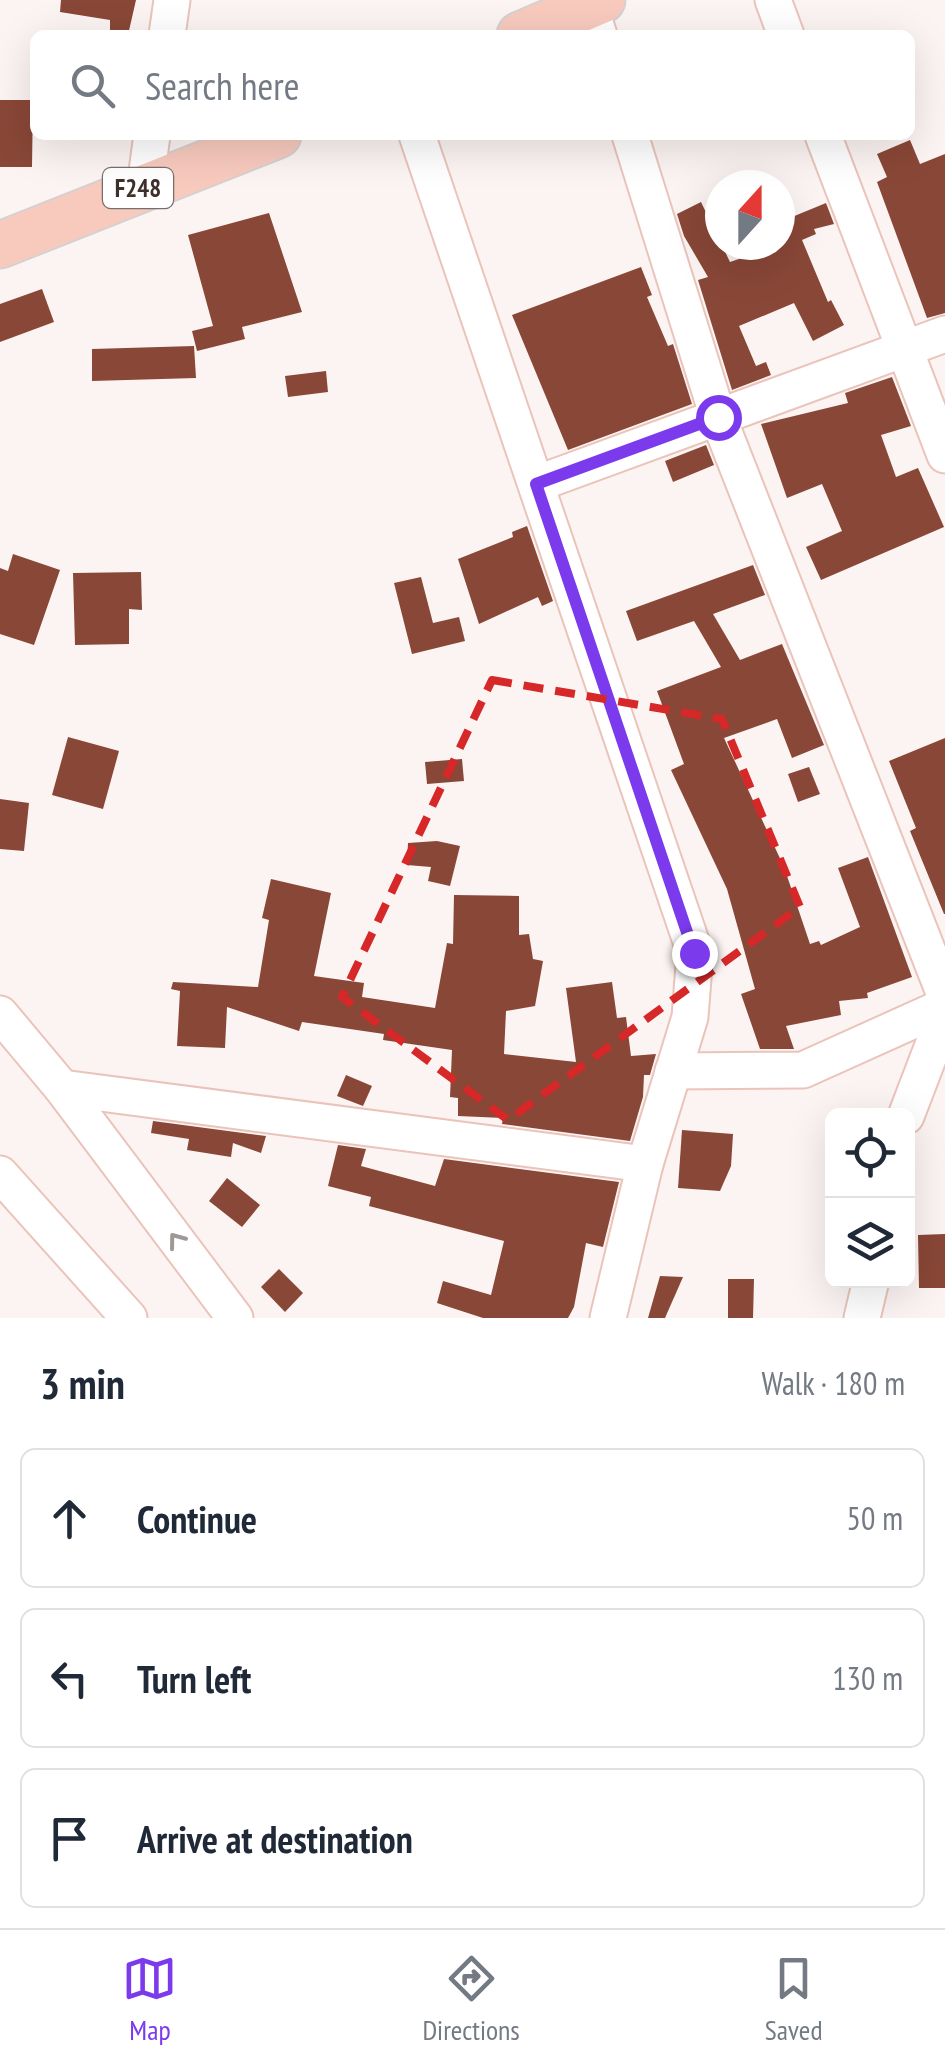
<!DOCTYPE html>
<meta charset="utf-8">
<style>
body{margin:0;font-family:"PT Sans Narrow",sans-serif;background:#f6f6f7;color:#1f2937}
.controls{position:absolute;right:30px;bottom:30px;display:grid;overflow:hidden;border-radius:15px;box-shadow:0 10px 40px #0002}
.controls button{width:90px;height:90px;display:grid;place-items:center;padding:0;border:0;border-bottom:2px solid #e0e1e3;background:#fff;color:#1f2937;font:50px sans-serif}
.compass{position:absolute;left:705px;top:170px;width:90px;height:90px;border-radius:50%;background:#fff;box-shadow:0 10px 40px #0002;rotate:21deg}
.stop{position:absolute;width:30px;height:30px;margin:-22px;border:8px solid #7c3aed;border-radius:50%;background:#fff}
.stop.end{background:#7c3aed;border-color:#fff;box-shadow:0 2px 10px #0008}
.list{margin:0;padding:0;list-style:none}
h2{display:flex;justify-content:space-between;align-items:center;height:130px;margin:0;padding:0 40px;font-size:42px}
h2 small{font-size:32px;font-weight:400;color:#747a83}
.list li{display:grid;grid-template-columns:65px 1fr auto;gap:30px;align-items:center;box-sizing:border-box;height:140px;margin:0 20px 20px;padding:0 20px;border:2px solid #e0e1e3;border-radius:15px}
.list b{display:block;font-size:38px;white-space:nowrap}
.list em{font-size:32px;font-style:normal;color:#747a83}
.icon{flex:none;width:55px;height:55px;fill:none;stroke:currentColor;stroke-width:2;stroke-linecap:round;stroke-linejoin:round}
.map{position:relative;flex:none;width:945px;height:1318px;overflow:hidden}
.search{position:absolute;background:#fff;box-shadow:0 10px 40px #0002;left:30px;right:30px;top:30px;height:110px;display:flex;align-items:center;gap:25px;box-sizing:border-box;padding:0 35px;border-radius:15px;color:#747a83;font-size:38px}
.sheet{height:610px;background:#fff}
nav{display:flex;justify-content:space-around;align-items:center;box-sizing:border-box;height:140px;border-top:2px solid #e0e1e3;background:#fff;font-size:28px;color:#747a83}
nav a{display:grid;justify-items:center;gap:5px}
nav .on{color:#7c3aed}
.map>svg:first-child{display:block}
.building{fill:#894737}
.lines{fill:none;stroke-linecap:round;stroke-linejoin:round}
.minor-casing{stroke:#eac4ba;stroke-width:39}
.major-casing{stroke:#d5d1d1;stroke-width:49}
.minor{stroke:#fff;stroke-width:35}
.major{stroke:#f8cabe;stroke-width:45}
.oneway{stroke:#9f9896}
.route{stroke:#7c3aed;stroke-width:12}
.marked{fill:none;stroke:#d62828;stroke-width:8;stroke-dasharray:20 12;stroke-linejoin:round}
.labels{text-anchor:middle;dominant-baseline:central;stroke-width:10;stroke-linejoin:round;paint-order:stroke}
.shield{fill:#fff;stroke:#796e6b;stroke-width:2.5}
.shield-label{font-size:25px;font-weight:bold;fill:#3f302c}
</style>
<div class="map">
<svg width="945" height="1318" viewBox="0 0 945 1318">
<rect width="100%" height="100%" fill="#fcf4f2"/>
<g class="building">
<polygon points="61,0 136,0 128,35 110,35 110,20 60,12"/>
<polygon points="0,100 33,100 32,167 0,167"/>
<polygon points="910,140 920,164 945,154 945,313 927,318 877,182 887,177 877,154"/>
<polygon points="780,188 792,217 826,203 834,224 814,229 816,234 802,240 828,302 831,300 844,325 813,341 794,303 739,326 756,366 766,362 771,375 732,390 698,280 708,277 684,236 677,214 701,202 730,262 780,245"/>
<polygon points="269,213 302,312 242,327 245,339 197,351 192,331 213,326 188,235"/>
<polygon points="641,267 652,295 647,297 668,346 673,344 692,404 568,450 512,315"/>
<polygon points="42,289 54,322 0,342 0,304"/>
<polygon points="194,346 196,378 92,381 92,349"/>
<polygon points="326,371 328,392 288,397 285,376"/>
<polygon points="892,377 911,426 881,435 896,477 918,468 944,527 821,580 806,547 842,531 822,484 787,498 761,424 848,403 845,393"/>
<polygon points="706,445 714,465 673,482 665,461"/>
<polygon points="527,526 553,601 542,606 538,597 479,624 458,559 513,537 512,532"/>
<polygon points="13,554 60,570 34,645 0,634 0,568 8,571"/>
<polygon points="753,565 765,595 713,614 740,660 782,644 824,745 792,758 777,719 724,738 784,867 810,944 819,941 821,945 860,927 838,868 868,857 912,977 867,993 868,998 839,1001 841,1015 786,1026 794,1049 760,1049 741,994 755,989 727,889 671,770 684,764 657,691 721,667 694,621 637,641 626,611"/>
<polygon points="141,572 142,610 129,609 129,644 75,645 73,573"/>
<polygon points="421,577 433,623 459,617 465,641 412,654 394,583"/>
<polygon points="68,737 119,751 103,809 52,795"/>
<polygon points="945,738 945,914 944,914 910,831 916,828 889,761"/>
<polygon points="462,759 464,781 427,784 425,762"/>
<polygon points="809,767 820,794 798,802 788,774"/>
<polygon points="0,799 29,803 24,851 0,849"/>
<polygon points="437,841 460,846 450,886 428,881 431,867 407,865 408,843"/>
<polygon points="271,879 331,893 314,976 364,983 362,997 435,1008 447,943 453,944 454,895 519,896 519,935 529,934 533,959 543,961 535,1006 506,1011 504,1054 576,1062 566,988 612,982 617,1018 626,1017 631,1056 656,1054 650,1075 644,1075 643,1097 630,1141 502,1124 503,1118 458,1116 458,1098 450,1097 452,1050 383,1040 384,1034 302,1022 299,1031 227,1007 225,1048 177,1046 180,991 171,989 173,982 258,987 269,920 262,918"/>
<polygon points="346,1075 372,1086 363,1106 337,1096"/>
<polygon points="153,1121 266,1136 261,1153 233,1143 231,1157 187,1150 189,1139 151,1133"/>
<polygon points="682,1130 733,1134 731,1166 720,1191 678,1188"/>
<polygon points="338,1145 366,1149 361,1166 435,1186 444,1159 619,1182 603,1247 586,1243 574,1307 568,1318 483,1318 437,1303 443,1281 491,1295 504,1241 369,1206 371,1197 328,1186"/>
<polygon points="227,1178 260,1205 242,1227 209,1201"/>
<polygon points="945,1234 945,1288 919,1288 918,1235"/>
<polygon points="279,1269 303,1293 285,1312 261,1287"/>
<polygon points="660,1276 683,1277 665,1318 648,1318"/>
<polygon points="728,1279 754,1279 753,1318 728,1318"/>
</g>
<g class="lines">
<defs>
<g id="minor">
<polyline points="773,0 786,35"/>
<polyline points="589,4 599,35"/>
<polyline points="167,35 172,0"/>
<polyline points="417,135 695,953 690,1017 645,1164 608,1318"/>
<polyline points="630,135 718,417 945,995"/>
<polyline points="823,135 945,455"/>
<polyline points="145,186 152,135"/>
<polyline points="536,484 945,334"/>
<polyline points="0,1014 62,1088 235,1318"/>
<polyline points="673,1071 803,1070 945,1006"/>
<polyline points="62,1088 645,1164"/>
<polyline points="906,1116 945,1014"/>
<polyline points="0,1174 129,1318"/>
<polyline points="862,1318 871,1280"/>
</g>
<g id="major">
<polyline points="520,35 602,0"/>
<polyline points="0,245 278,135"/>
</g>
</defs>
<use href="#minor" class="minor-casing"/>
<use href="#major" class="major-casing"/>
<use href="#minor" class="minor"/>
<use href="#major" class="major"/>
</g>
<defs><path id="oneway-chevron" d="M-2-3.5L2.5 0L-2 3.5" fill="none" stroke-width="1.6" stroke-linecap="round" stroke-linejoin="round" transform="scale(2.5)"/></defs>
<use class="oneway" href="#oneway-chevron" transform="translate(176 1240) rotate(-127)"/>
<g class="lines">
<polyline class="route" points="694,953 536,484 718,417"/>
</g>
<path class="marked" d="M 492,680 L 722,719 L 800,907 L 508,1120 L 342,997 Z"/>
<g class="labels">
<rect class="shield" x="103" y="168" width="70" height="40" rx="8"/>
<g class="shield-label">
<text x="138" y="188">F248</text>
</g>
</g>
</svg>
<div class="controls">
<button><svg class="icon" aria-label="locate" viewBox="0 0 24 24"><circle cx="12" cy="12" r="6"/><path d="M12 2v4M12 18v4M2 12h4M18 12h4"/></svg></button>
<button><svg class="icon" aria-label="layers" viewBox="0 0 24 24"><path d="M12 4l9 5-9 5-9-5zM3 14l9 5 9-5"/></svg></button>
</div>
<svg class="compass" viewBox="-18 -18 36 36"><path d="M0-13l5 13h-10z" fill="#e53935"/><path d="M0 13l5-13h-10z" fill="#747a83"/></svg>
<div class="stop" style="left:718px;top:417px"></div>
<div class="stop end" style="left:694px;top:953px"></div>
<div class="search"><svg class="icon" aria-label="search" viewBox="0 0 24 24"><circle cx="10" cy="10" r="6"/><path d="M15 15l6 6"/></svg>Search here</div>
</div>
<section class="sheet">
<h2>3 min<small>Walk · 180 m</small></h2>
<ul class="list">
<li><svg class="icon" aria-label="ahead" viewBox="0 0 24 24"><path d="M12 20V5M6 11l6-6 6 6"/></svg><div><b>Continue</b></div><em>50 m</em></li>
<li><svg class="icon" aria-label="left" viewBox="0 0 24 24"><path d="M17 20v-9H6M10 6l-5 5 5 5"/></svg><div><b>Turn left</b></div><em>130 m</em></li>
<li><svg class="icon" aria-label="arrive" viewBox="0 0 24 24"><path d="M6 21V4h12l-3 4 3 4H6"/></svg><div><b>Arrive at destination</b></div></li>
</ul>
</section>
<nav>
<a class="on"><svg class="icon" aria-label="map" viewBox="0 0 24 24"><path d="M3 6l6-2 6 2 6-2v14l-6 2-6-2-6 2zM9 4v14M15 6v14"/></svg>Map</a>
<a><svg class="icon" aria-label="directions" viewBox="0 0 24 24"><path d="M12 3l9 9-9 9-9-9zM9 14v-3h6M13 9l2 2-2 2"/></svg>Directions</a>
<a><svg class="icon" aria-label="saved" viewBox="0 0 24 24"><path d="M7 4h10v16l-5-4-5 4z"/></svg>Saved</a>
</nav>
